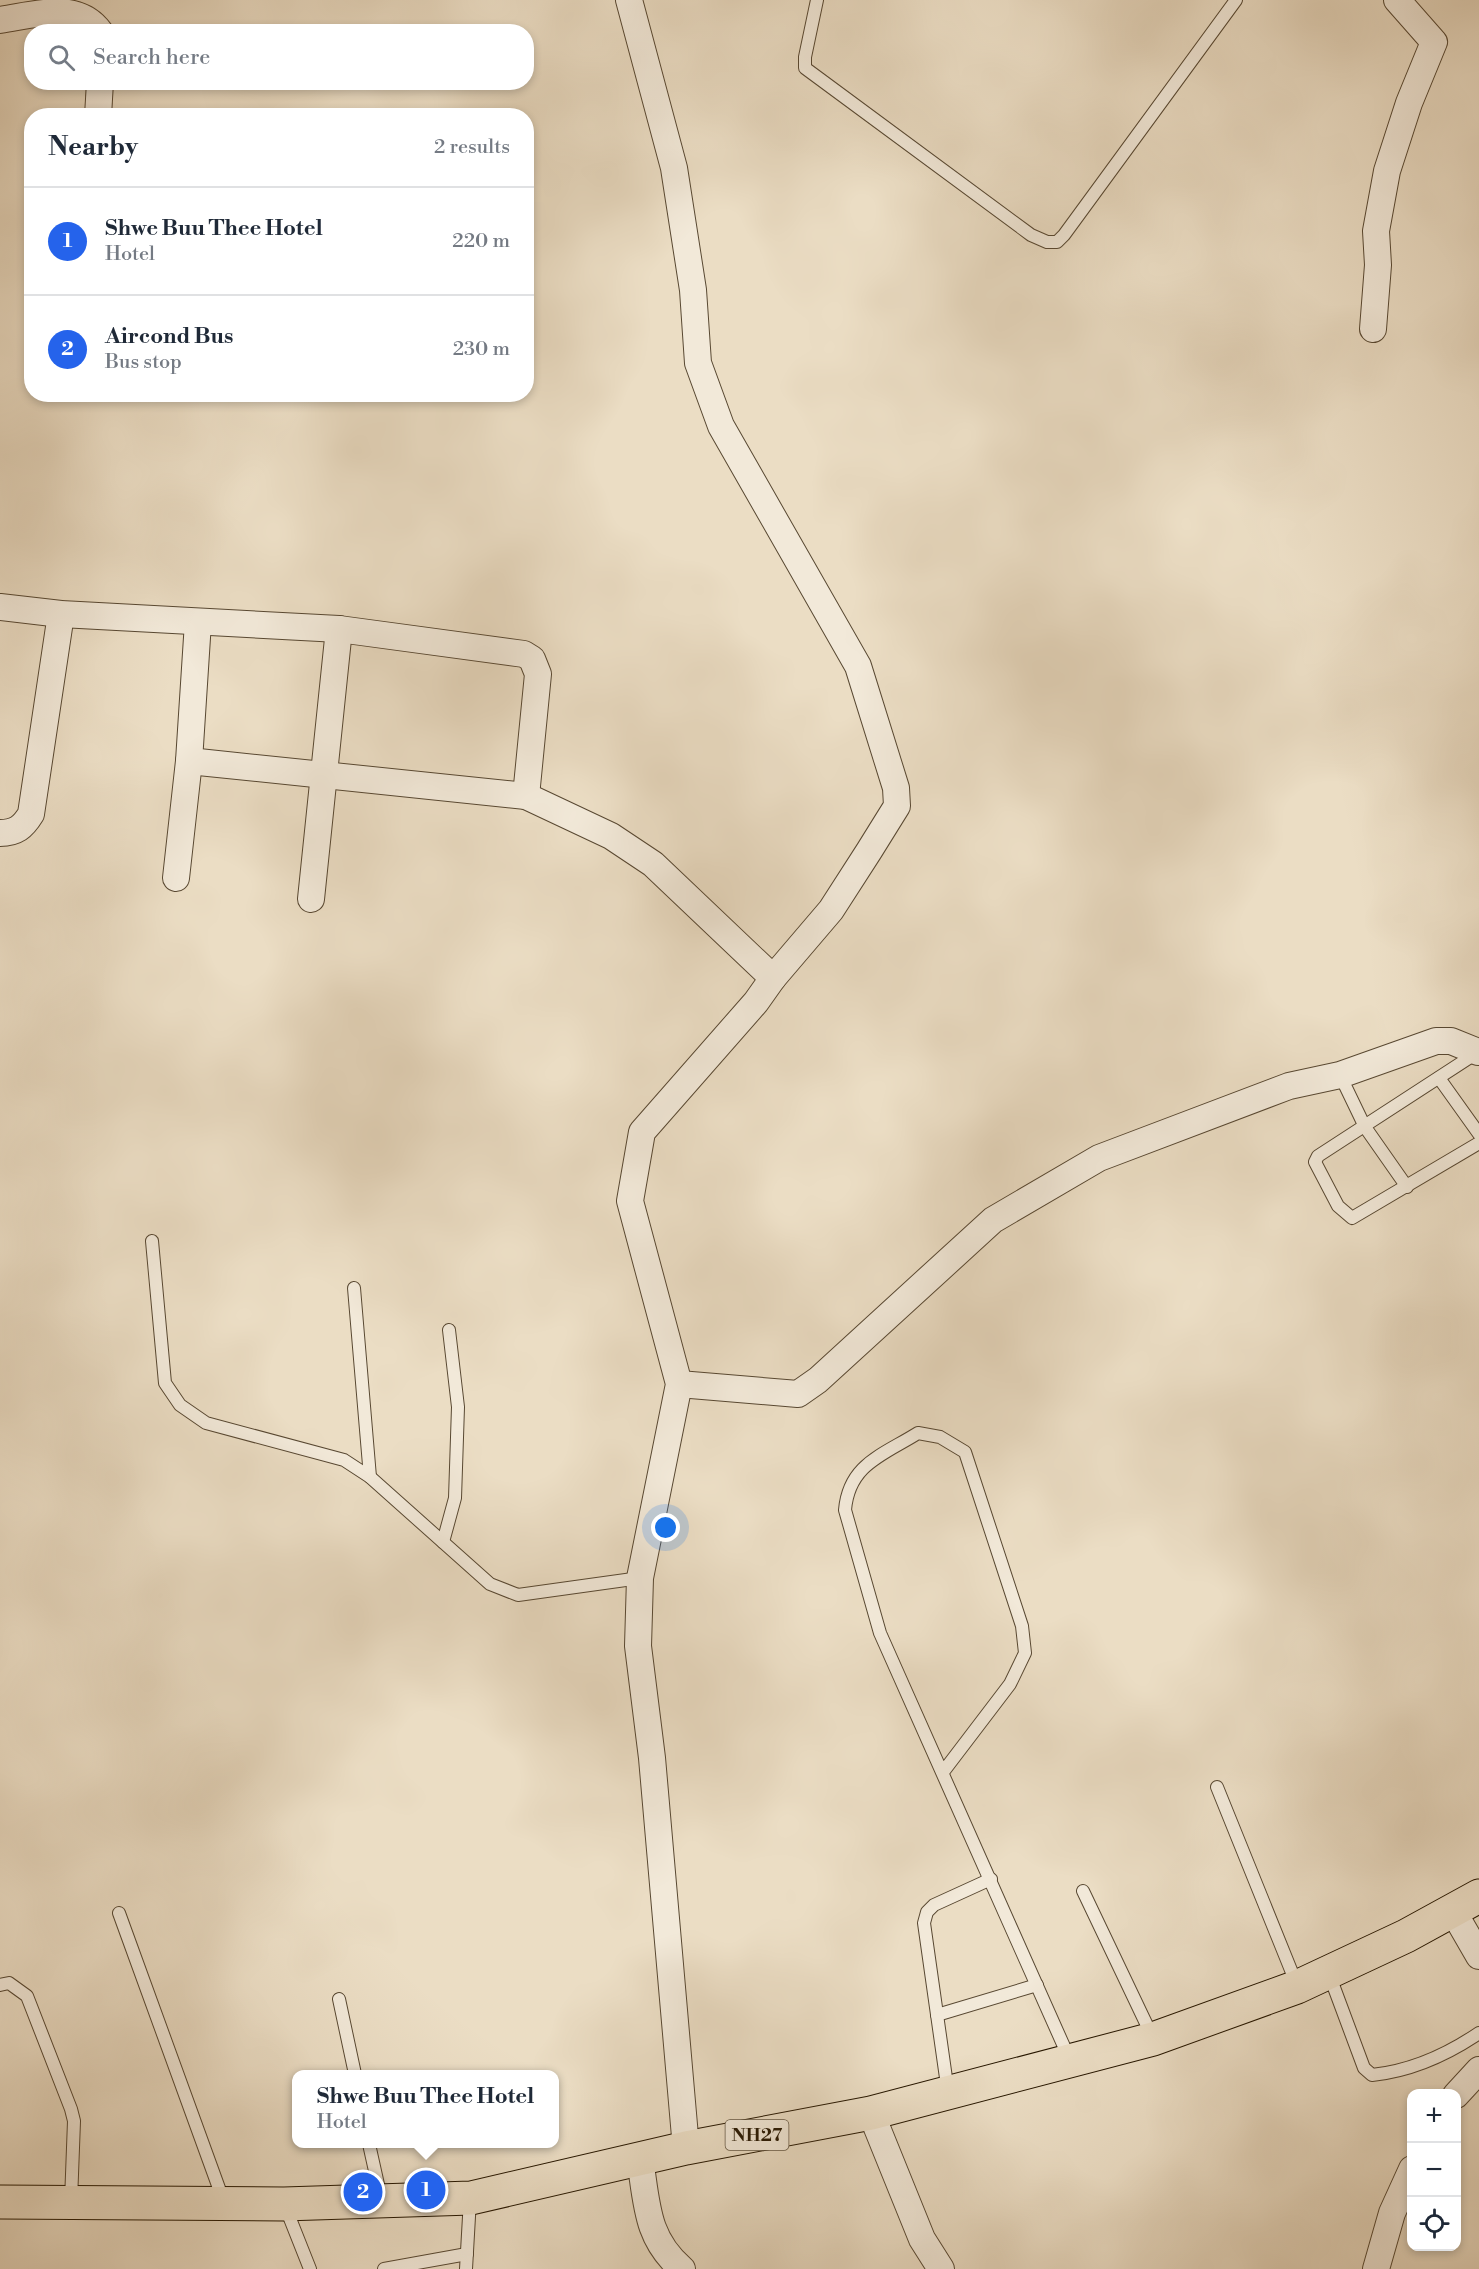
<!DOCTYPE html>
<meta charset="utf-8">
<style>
body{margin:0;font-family:"Libre Bodoni",serif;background:#f6f6f7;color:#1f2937}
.controls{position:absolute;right:18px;bottom:18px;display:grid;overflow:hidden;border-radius:12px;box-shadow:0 3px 9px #0003}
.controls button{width:54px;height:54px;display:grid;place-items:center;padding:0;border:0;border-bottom:2px solid #e0e1e3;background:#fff;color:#1f2937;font:30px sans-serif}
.you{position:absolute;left:666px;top:1528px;width:21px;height:21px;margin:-15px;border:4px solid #fff;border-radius:50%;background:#1a73e8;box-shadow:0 0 0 9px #1a73e833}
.badge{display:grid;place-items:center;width:39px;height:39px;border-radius:50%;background:#2563eb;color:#fff;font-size:20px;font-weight:700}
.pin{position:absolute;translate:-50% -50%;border:3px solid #fff;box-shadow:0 2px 6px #0006}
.popup{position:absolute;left:292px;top:2070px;width:267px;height:78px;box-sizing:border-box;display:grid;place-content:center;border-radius:12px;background:#fff;filter:drop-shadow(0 2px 4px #0005);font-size:20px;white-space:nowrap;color:#747a83}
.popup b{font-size:22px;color:#1f2937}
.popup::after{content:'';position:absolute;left:50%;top:100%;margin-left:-12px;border:12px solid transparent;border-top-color:#fff}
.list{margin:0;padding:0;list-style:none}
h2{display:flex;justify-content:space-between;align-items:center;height:78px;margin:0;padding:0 24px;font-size:26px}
h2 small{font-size:20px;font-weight:400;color:#747a83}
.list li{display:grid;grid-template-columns:39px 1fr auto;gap:18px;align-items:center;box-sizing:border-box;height:108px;padding:0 24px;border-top:2px solid #e0e1e3}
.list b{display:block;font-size:22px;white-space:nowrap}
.list p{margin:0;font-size:20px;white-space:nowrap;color:#747a83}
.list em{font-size:20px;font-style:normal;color:#747a83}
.icon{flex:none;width:33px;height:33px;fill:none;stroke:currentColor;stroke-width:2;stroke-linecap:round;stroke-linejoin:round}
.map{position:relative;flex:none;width:1479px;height:2269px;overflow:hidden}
.search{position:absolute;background:#fff;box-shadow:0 3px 9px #0003;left:24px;top:24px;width:510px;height:66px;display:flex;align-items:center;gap:15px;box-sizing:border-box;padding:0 21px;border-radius:24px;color:#747a83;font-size:22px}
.panel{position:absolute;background:#fff;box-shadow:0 3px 9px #0003;left:24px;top:108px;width:510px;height:294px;border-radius:24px}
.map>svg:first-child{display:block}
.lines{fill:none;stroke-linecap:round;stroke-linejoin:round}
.lane-casing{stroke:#584832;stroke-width:14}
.street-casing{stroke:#584832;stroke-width:28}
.highway-casing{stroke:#271701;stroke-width:35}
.lane{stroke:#f2e9d9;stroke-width:12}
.street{stroke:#f2e9d9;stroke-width:26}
.highway{stroke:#ebddc4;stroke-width:33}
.labels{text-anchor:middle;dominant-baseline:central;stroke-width:6;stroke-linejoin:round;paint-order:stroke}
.shield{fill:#f2e9d9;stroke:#645642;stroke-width:1.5}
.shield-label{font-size:18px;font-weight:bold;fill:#271701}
</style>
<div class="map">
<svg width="1479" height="2269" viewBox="0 0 1479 2269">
<rect width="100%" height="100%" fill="#ebddc4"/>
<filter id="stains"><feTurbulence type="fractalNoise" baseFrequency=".00333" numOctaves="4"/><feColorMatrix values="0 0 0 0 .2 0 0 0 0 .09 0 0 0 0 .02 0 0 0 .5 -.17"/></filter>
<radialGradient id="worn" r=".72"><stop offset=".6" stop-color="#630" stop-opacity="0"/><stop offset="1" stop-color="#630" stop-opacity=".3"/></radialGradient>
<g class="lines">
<defs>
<g id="lane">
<polyline points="817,0 805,57 805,68 1031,235 1047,242 1057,242 1064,235 1236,0"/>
<polyline points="1478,1052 1318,1156 1315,1162 1338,1206 1352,1218 1479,1143"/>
<polyline points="1340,1075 1365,1127 1407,1187"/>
<polyline points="1439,1078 1479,1134"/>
<polyline points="152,1241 165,1383 180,1405 206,1423 344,1460 370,1477 490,1584 518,1595 640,1578"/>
<polyline points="354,1288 370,1477"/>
<polyline points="443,1542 455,1498 458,1407 449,1330"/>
<path d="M 943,1772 L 1010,1684 L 1025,1653 L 1022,1626 L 965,1452 L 940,1437 L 918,1433 C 883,1455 849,1464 845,1510 L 880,1633 L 1070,2060"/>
<polyline points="1217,1787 1297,1985"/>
<polyline points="1083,1891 1153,2038"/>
<polyline points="119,1913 224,2202"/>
<path d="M 1329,1974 L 1364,2068 L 1372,2075 C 1410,2071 1448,2054 1479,2033"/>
<polyline points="0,1985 9,1983 27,1996 71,2109 74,2121 71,2201"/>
<polyline points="339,1999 355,2074"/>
<polyline points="937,2015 1037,1985"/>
<polyline points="948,2092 924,1923 927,1912 934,1905 991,1879"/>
<polyline points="369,2144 381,2198"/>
<polyline points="285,2206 310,2269"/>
<polyline points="384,2269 467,2254"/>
<polyline points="466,2269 470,2199"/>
</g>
<g id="street">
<polyline points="629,0 674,168 693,290 698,363 721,426 858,666 896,788 897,806 869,851 831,910 773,978"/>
<path d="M 0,20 C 34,15 77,0 100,32"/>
<polyline points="98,116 100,82"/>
<polyline points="1373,329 1378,265 1376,231 1387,171 1409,103 1434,42 1397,0"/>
<polyline points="0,607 61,614 339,629 524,654 532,659 538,674 526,796"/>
<polyline points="189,761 526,796 611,836 653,864 773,978 756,1002 642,1132 630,1201 679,1384 640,1578 638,1646 652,1758 686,2148"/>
<path d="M 0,833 C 16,833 23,827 31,814 L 61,614"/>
<polyline points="176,878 189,761 198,622"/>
<polyline points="311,899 339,629"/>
<polyline points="679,1384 798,1394 818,1380 993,1220 1099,1158 1289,1086 1340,1075 1436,1041 1451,1041 1478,1052"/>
<polyline points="1453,1911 1479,1956"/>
<polyline points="1456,2095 1479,2070"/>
<polyline points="871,2113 922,2239 941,2269"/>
<path d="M 640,2159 C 647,2204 646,2238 682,2269"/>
<polyline points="1376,2269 1392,2213 1412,2169"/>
</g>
<polyline id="highway" points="0,2202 284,2204 471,2198 686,2148 871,2113 1153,2039 1297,1987 1406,1936 1479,1896"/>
</defs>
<use href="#lane" class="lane-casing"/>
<use href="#street" class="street-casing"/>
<use href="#highway" class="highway-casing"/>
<use href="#lane" class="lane"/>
<use href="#street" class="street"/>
<use href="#highway" class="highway"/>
</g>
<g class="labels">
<rect class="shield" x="725.5" y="2120" width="63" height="30" rx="4.5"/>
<g class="shield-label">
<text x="757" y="2135">NH27</text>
</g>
</g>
<rect width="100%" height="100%" filter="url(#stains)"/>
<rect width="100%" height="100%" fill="url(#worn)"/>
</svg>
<div class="controls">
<button>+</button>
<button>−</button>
<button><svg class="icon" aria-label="locate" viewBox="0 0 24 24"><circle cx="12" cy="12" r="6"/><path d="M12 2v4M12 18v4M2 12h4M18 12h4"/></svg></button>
</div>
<div class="you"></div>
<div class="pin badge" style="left:426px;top:2190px">1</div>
<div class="popup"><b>Shwe Buu Thee Hotel</b>Hotel</div>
<div class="pin badge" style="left:363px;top:2192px">2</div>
<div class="search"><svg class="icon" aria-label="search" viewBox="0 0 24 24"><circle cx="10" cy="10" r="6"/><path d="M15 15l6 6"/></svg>Search here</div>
<section class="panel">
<h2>Nearby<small>2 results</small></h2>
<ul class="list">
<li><span class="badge">1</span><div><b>Shwe Buu Thee Hotel</b><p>Hotel</p></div><em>220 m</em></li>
<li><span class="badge">2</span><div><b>Aircond Bus</b><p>Bus stop</p></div><em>230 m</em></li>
</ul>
</section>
</div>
